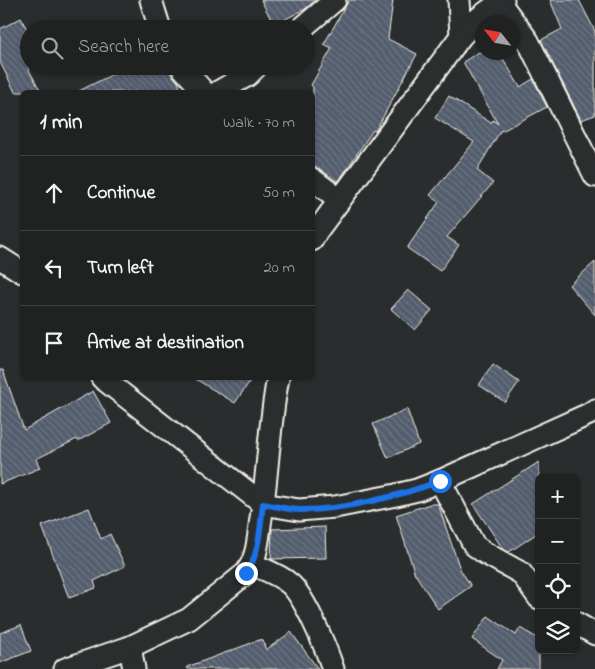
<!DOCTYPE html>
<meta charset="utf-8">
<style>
body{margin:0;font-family:"Indie Flower",sans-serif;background:#2d2f2f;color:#f1f3f6}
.controls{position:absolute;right:15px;bottom:15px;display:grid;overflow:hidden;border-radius:8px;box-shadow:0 1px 4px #0004}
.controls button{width:45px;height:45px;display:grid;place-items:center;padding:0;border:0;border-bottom:1px solid #3d3f40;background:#202222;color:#f1f3f6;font:25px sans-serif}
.compass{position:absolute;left:475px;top:15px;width:45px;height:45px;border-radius:50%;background:#202222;box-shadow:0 1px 4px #0004;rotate:301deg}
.stop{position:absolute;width:15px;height:15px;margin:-11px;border:4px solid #1a73e8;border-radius:50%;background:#fff}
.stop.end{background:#1a73e8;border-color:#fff;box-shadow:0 1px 5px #0008}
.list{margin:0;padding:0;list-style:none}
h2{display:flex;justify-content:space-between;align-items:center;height:65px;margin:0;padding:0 20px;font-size:21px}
h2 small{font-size:16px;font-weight:400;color:#a2a4a5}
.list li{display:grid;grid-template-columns:32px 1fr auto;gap:15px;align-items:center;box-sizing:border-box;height:75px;padding:0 20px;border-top:1px solid #3d3f40}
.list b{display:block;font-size:19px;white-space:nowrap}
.list em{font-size:16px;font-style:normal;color:#a2a4a5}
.icon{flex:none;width:28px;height:28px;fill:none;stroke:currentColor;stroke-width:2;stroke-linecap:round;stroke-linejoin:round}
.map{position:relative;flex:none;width:595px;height:669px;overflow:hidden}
.search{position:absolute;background:#202222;box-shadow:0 1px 4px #0004;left:20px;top:20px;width:295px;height:55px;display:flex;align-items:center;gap:12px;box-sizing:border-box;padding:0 18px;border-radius:28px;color:#a2a4a5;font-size:19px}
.panel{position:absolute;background:#202222;box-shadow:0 1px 4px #0004;left:20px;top:90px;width:295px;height:290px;border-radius:8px}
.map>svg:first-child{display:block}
.building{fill:url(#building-back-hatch);stroke:#f4f1e8}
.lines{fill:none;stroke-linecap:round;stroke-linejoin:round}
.street-casing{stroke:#f4f1e8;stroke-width:25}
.street{stroke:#2a2d2e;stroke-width:21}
.route{stroke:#1a73e8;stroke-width:6}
</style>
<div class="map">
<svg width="595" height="669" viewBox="0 0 595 669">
<defs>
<pattern id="building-back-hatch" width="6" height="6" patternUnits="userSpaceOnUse" patternTransform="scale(1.25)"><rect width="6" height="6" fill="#525d6d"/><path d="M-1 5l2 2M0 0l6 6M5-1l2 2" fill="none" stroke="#6c7582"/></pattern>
</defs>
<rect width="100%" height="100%" fill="#2a2d2e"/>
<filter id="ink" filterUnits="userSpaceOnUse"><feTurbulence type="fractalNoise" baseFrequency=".02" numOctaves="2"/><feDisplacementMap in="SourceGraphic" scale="10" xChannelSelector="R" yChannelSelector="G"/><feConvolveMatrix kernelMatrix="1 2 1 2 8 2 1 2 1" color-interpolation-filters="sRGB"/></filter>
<g filter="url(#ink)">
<g class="building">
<polygon points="261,0 316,0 305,9 274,25"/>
<polygon points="349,0 393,0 388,39 417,54 377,128 375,131 373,130 338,182 320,169 312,167 313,87 311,85 332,48 324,44"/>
<polygon points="550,0 579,0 595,31 595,115 581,120 541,40 562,29"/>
<polygon points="21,18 29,33 29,70 41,92 15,92 0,62 0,29"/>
<polygon points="479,52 499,52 520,87 533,79 547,107 502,131 501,130 477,170 493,183 447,237 459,245 440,271 407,248 439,202 430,195 474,142 435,118 449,96 491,123 493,120 498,124 463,62"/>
<polygon points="129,66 169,66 171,74 178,82 181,92 77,92"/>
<polygon points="595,262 595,315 569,285"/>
<polygon points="408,290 432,310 415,330 391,309"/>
<polygon points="493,364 519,382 505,402 479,385"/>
<polygon points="0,370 3,370 24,430 93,391 111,423 78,441 77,439 36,459 40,468 0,484"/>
<polygon points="194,378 252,378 235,403"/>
<polygon points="407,409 419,444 388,458 373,424"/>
<polygon points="539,462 539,532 509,552 503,549 473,504"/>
<polygon points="430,504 438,504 439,507 460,569 471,586 438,609 415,574 396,515"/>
<polygon points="89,508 101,539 110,534 125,566 94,581 96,588 69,598 42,526"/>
<polygon points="325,527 326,558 271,559 272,529"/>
<polygon points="488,616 516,635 520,628 539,639 539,669 497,669 502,660 472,639"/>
<polygon points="21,625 31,651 0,663 0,633"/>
<polygon points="291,632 318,669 188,669 187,667 262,639 266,650"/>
</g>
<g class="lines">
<defs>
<g id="street">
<polyline points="151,0 160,29"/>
<polyline points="459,0 461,36"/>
<polyline points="500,3 528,41 595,176"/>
<polyline points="301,29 335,0"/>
<polyline points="181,66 204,92"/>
<polyline points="218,92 248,75 257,66"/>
<polyline points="312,179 340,200"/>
<polyline points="312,240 317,231 461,36 480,17 503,0"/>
<polyline points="0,258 22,272"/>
<polyline points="102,378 263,504 299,510 335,507 396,495 417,490 440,481 589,414 595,410"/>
<polyline points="440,481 474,545 485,553 521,573 539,598"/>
<path d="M 252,564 C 265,570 280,575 290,584 C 305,597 326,648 333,669"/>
<polyline points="576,623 595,634"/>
<polyline points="130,647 134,669"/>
<path d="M 65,669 L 130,647 L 189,619 L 246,573 C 258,557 258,538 261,518 C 268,472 269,424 278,378"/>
</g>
</defs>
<use href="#street" class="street-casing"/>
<use href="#street" class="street"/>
</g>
</g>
<g class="lines" filter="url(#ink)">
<path class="route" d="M 246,573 C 260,554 260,527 263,504 C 276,506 289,510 301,510 C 344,510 400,496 440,481"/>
</g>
</svg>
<div class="controls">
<button>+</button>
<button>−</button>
<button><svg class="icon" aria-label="locate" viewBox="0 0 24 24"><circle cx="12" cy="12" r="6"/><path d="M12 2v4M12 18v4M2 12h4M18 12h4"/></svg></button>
<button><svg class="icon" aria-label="layers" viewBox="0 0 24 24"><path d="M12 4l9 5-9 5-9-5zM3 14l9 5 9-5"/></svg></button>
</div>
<svg class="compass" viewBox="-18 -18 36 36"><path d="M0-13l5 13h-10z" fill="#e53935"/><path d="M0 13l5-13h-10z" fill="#a2a4a5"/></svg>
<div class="stop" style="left:440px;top:481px"></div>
<div class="stop end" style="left:246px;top:573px"></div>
<div class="search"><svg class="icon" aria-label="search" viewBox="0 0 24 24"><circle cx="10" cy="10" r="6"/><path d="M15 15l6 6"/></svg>Search here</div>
<section class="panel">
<h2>1 min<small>Walk · 70 m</small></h2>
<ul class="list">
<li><svg class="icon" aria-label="ahead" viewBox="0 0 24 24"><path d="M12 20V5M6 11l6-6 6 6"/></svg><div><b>Continue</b></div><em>50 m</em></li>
<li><svg class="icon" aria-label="left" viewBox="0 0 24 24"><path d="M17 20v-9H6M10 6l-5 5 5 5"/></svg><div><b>Turn left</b></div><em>20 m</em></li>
<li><svg class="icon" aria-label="arrive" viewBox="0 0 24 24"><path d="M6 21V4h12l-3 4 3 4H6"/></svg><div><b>Arrive at destination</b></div></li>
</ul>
</section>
</div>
